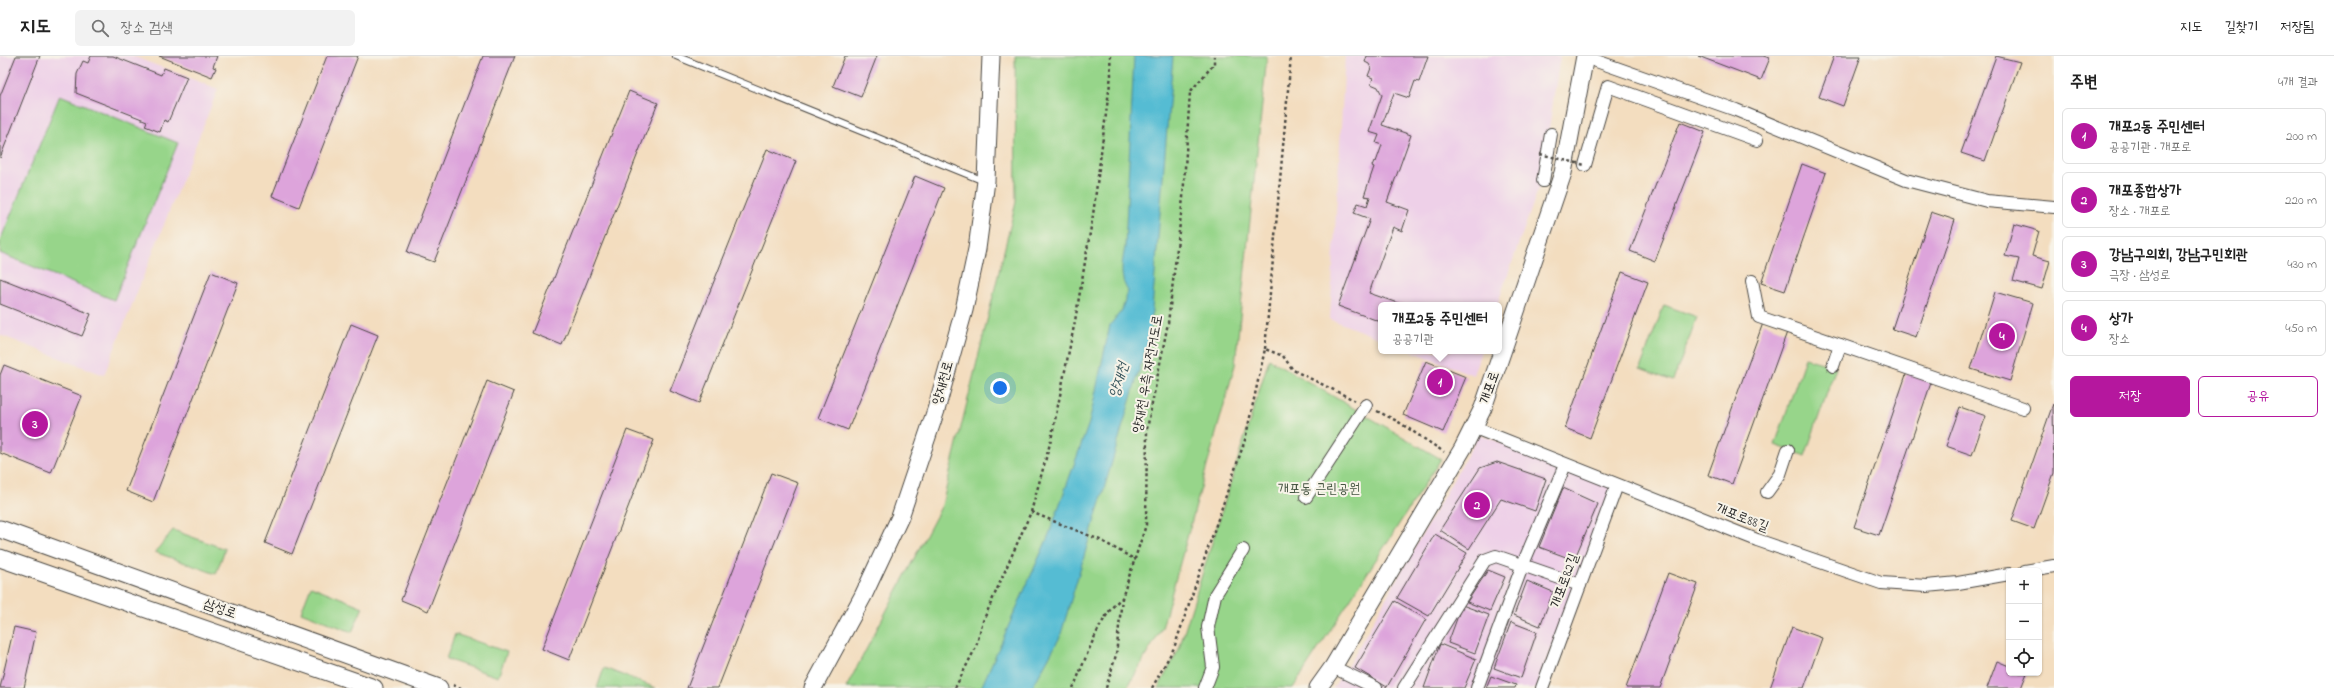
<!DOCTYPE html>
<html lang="ko">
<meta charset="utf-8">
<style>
body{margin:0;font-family:"Indie Flower","Poor Story",sans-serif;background:#f2f2f2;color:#222}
.controls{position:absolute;right:12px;bottom:12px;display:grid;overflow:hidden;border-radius:6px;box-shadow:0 1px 3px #0004}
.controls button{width:36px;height:36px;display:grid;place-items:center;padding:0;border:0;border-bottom:1px solid #e0e0e0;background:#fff;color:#222;font:20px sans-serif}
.you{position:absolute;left:1000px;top:332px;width:14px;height:14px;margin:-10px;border:3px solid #fff;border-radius:50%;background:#1a73e8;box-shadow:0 0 0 6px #1a73e833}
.badge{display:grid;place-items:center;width:26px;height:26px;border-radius:50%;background:#b5179e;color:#fff;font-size:13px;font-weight:700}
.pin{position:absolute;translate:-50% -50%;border:2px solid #fff;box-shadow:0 1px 4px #0006}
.popup{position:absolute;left:1378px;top:246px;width:124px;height:52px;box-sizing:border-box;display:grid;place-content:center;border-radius:6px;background:#fff;filter:drop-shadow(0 1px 3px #0005);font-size:13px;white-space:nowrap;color:#767676}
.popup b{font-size:15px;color:#222}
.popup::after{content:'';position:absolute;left:50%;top:100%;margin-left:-8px;border:8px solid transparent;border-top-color:#fff}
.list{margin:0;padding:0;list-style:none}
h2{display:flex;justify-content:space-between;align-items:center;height:52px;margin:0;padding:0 16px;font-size:17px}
h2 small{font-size:13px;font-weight:400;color:#767676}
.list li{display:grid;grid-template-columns:26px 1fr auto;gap:12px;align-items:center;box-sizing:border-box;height:56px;margin:0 8px 8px;padding:0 8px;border:1px solid #e0e0e0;border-radius:6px}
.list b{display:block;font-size:15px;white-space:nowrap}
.list p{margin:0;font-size:13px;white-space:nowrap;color:#767676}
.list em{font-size:13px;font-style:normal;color:#767676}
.actions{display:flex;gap:8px;padding:12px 16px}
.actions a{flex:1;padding:9px 0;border:1px solid #b5179e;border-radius:6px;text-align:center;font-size:14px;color:#b5179e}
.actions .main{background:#b5179e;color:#fff}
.icon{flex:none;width:22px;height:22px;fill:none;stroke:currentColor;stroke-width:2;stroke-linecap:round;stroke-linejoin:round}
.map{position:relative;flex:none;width:2054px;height:632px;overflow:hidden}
header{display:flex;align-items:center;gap:24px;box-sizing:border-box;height:56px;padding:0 20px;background:#fff;border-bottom:1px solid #e0e0e0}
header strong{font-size:19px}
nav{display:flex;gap:22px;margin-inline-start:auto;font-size:14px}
.search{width:280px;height:36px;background:#f2f2f2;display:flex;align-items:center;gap:10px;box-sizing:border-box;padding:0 14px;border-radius:6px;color:#767676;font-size:15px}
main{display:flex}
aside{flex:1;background:#fff}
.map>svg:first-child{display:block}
.built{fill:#eed0e8}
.green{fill:#97d58a;stroke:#61805a}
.water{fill:#55bcd3;stroke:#40747f}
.building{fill:#dda4db}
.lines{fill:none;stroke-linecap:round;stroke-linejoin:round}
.lane-casing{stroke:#494641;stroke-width:8}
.street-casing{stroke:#494641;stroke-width:14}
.secondary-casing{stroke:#494641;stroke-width:19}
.path{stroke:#494641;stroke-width:2.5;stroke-dasharray:3 3;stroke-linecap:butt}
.lane{stroke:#fff;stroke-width:6}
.street{stroke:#fff;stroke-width:12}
.secondary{stroke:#fff;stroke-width:17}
.path-bridge{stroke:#494641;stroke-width:2.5;stroke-dasharray:3 3;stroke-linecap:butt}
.labels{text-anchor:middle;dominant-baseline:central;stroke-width:4;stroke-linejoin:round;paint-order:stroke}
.street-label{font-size:14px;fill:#2b2b2b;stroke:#f7f3e8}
.park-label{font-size:14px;fill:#465643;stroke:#f7f3e8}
.water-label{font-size:15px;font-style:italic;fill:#38565d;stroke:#f7f3e8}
</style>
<header>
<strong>지도</strong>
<div class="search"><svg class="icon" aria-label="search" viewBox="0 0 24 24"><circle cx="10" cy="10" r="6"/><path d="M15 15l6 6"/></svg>장소 검색</div>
<nav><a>지도</a><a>길찾기</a><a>저장됨</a></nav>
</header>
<main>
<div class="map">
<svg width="2054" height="632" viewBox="0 0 2054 632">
<rect width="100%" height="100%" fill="#f7f3e8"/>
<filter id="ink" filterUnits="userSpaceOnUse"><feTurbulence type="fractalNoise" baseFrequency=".025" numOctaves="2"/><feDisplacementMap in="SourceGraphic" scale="8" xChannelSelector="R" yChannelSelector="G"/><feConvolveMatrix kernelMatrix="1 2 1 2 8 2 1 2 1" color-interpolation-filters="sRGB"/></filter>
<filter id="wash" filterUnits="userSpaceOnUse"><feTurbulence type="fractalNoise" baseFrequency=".012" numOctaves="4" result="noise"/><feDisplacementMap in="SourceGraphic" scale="16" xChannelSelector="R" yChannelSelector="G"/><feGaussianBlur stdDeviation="0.9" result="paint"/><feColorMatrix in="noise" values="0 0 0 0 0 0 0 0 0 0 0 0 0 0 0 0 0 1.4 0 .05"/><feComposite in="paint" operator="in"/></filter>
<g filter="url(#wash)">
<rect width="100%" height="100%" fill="#f3ddbf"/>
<g class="built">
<polygon points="0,0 132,0 218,33 104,319 0,279"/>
<polygon points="1345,0 1560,0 1541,125 1497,249 1381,249 1381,283 1330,263"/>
<polygon points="1411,295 1481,295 1473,319"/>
<polygon points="1479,378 1613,432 1537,632 1333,632 1350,606"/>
</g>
<g class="green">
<polygon points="1015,0 1267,0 1235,309 1162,572 1127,632 846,632 942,449 1016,146"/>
<polygon points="60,39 178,87 114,244 0,197 0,185"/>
<polygon points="1664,249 1697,261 1673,325 1640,313"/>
<polygon points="1805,302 1836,311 1805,400 1775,389"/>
<polygon points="1269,303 1441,403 1293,632 1158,632 1179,593"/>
<polygon points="173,474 225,493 216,518 155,496"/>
<polygon points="311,530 363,551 352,576 301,556"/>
<polygon points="455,578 507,596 498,621 446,603"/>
<polygon points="604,612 656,632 597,632"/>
</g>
<path class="water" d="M 1134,0 L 1173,0 L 1150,278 L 1060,581 L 1032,632 L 981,632 L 1048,481 L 1089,367 L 1110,269 L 1122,254 L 1128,235 C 1119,221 1122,207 1125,191 Z"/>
<g id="blocks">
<g class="building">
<polygon points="16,0 40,0 0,102 0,40"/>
<polygon points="91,0 113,0 161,19 164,12 187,21 168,66 164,64 160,76 145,70 147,65 76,37 77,18 83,5 88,7"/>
<polygon points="159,0 217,0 213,11 216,12 212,21"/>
<polygon points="327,0 358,0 299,151 272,140"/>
<polygon points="483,0 515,0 434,206 407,196"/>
<polygon points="845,0 877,0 861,41 833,30"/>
<polygon points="1367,0 1428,0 1419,26 1415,25 1409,42 1394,37 1382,69 1411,79 1387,146 1409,154 1402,175 1393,171 1369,237 1403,249 1381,249 1381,266 1338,250 1370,163 1354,157 1358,147 1367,150 1370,141 1364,140 1374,111 1372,110 1374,105 1376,106 1382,89 1376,87 1379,79 1369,76 1382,39 1378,31 1371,28 1373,22 1368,20 1371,12 1369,8 1365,6"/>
<polygon points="1698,0 1763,0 1770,2 1761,24"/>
<polygon points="1834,0 1861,0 1843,50 1819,41"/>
<polygon points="1996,0 2020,6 1985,105 1961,97"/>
<polygon points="629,35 658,47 562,289 532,277"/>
<polygon points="1680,66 1705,76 1655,205 1630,195"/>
<polygon points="767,93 796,105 699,347 670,335"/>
<polygon points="1802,108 1826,117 1785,235 1761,227"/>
<polygon points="915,120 944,132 848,374 818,362"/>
<polygon points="1931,156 1955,164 1916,281 1892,273"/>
<polygon points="2014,168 2039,175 2032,200 2050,205 2042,233 2013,225 2019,203 2005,200"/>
<polygon points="211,216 238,227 153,446 126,435"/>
<polygon points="1622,216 1648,226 1590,382 1565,372"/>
<polygon points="0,222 91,258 82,280 0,248"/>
<polygon points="1995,236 2033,247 2010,325 1971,313"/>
<polygon points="1763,267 1787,276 1732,428 1708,419"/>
<polygon points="351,268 378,279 292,498 265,487"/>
<polygon points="1426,305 1466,321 1443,376 1403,359"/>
<polygon points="4,309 82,340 51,417 0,397 0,319"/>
<polygon points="1908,313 1933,321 1879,479 1854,471"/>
<polygon points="487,325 514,336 428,555 401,544"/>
<polygon points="2053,348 2054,417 2034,473 2012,465"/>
<polygon points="1960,351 1986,360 1972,399 1946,390"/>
<polygon points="627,374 654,384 569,604 542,593"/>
<polygon points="1497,406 1546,423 1535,455 1501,443 1469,493 1440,474 1480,412"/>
<polygon points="771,417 798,427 718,632 687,632"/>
<polygon points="1563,432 1598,448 1574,504 1539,491"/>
<polygon points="1435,478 1467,497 1429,560 1397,542"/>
<polygon points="1488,514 1505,521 1490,555 1467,546"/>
<polygon points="1668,517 1698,528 1660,632 1626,632"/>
<polygon points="1527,525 1553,536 1540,570 1514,559"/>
<polygon points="1395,545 1426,563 1387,631 1355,612"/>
<polygon points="1462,549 1489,559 1475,597 1448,587"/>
<polygon points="1511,566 1537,576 1521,622 1494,612"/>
<polygon points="14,571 36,576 24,632 0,632"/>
<polygon points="1792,571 1822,582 1804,632 1770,632"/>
<polygon points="1440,588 1476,603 1464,632 1424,632"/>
<polygon points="1997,605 2009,610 2009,617 2027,617 2021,632 1987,632"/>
<polygon points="1491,620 1516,629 1515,632 1486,632"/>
</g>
</g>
</g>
<g filter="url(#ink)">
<use href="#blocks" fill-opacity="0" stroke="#494641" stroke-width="1"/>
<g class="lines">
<defs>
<polyline id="lane" points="676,0 984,125"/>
<g id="street">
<polyline points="1585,1 1736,54 1906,124 1987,145 2054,151"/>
<polyline points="1585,109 1608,30 1757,84"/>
<polyline points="1543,125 1551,78"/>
<polyline points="1752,225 1759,261 2023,352"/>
<polyline points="1833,310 1840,289"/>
<polyline points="1475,372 1757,484 1881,527 1926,530 1958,527 2009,518"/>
<polyline points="1767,436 1780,418 1788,394"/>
<polyline points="1306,441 1366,349"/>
<polyline points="2025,515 2054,510"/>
<polyline points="1333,611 1376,632"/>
<polyline points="1205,632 1213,611 1208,571 1215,539 1243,494"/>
<polyline points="1404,632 1485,504 1496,500 1580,529"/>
<polyline points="1477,632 1523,508 1565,409"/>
<polyline points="1542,632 1617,429"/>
</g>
<g id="secondary">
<polyline points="0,473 439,632"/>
<polyline points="0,502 374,632"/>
<polyline points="813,632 863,540 900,461 936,354 964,254 977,193 986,125 991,0"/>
<polyline points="1318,632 1333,611 1463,392 1483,352 1563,117 1585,0"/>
</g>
</defs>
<use href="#lane" class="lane-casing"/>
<use href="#street" class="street-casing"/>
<use href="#secondary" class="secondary-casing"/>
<g class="path">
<polyline points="1265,293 1291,0"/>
<polyline points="1377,355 1397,365 1444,396"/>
<polyline points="1031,456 1100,484 1136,504"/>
<polyline points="453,629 461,632"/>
<polyline points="955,632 976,591 983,565 1031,456 1051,384 1075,265 1093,159 1111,19 1110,0"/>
<path d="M 1073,632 C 1085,606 1099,559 1122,542 L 1146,469 L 1147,373 L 1168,267 L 1183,142 L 1190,36 L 1214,8 L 1214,0"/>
<polyline points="1106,632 1116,599 1122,542"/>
<polyline points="1152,632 1174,592 1245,384 1265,293 1283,300 1293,314 1354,344"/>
</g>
<use href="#lane" class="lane"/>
<use href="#street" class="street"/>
<use href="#secondary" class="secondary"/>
<polyline class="path-bridge" points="1540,98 1585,109"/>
</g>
</g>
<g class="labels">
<g class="street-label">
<text transform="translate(1148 318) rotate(-80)">양재천 우측 자전거도로</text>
<text transform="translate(943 327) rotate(-74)">양재천로</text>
<text transform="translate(1490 332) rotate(-71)">개포로</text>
<text transform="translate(1742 462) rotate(21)">개포로88길</text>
<text transform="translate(1565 525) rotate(-70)">개포로82길</text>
<text transform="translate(220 553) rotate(20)">삼성로</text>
</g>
<g class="park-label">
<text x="1319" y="433">개포동 근린공원</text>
</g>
<g class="water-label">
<text transform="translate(1119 324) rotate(-73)">양재천</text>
</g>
</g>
</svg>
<div class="controls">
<button>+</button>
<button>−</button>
<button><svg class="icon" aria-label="locate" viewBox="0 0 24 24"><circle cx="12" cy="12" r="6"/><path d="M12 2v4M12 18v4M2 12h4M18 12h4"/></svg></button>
</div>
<div class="you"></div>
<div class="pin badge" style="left:1440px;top:326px">1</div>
<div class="popup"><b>개포2동 주민센터</b>공공기관</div>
<div class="pin badge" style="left:1477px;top:449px">2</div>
<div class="pin badge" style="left:35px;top:368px">3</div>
<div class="pin badge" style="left:2002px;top:280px">4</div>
</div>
<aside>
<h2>주변<small>4개 결과</small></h2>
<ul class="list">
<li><span class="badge">1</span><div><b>개포2동 주민센터</b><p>공공기관 · 개포로</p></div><em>200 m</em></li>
<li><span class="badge">2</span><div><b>개포종합상가</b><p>장소 · 개포로</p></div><em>220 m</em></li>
<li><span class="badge">3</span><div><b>강남구의회, 강남구민회관</b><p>극장 · 삼성로</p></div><em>430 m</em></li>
<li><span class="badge">4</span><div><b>상가</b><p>장소</p></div><em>450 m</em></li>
</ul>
<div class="actions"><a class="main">저장</a><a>공유</a></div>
</aside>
</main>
